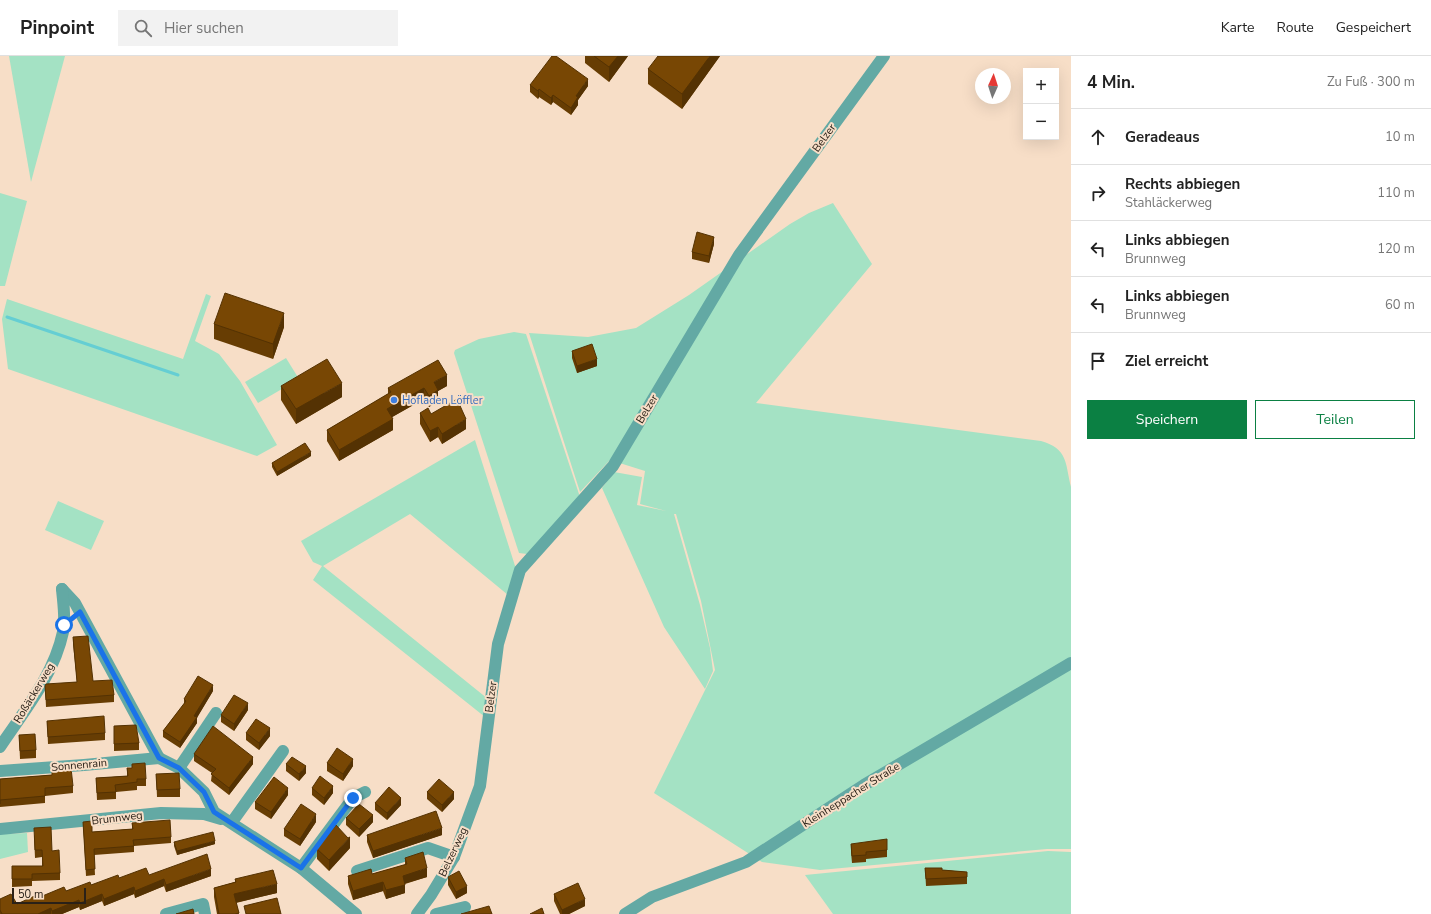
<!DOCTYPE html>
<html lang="de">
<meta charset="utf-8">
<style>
body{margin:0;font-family:"Nunito Sans",sans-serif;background:#f2f2f2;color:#222}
.controls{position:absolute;right:12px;top:12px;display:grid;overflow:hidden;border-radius:0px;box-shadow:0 4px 16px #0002}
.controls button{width:36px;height:36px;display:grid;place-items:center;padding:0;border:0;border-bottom:1px solid #e0e0e0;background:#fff;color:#222;font:20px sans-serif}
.compass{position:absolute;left:975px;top:12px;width:36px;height:36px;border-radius:50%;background:#fff;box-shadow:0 4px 16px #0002;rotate:3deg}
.scale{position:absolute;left:12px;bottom:10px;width:74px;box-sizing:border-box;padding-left:4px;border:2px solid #2a2118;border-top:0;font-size:11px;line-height:14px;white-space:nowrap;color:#2a2118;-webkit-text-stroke:3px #f7dec7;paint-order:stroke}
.stop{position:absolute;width:12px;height:12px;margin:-9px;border:3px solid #1a73e8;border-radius:50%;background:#fff}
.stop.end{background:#1a73e8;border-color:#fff;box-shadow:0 1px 4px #0008}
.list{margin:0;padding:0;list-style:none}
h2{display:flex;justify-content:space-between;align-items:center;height:52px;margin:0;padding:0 16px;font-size:17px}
h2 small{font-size:13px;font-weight:400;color:#767676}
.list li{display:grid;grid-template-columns:26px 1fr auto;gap:12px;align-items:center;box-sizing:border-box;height:56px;padding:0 16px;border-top:1px solid #e0e0e0}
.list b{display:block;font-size:15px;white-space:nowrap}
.list p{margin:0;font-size:13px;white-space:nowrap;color:#767676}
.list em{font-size:13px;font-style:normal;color:#767676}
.actions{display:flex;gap:8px;padding:12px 16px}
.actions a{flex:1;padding:9px 0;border:1px solid #0b8043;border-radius:0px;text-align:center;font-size:14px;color:#0b8043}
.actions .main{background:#0b8043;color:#fff}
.icon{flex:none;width:22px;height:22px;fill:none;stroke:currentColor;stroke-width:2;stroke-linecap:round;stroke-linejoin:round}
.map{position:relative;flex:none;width:1071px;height:858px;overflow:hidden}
header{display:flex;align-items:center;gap:24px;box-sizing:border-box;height:56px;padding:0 20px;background:#fff;border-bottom:1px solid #e0e0e0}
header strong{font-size:19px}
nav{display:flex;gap:22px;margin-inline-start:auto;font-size:14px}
.search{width:280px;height:36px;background:#f2f2f2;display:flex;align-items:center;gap:10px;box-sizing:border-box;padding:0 14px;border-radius:0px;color:#767676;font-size:15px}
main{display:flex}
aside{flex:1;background:#fff}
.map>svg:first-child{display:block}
.green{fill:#a4e2c4}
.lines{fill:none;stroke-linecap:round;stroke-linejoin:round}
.stream{stroke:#65ced3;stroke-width:3}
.street{stroke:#63a9a4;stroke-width:12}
.wall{fill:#673d03}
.shaded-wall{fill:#543203}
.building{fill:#784704;stroke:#543203}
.route{stroke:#1a73e8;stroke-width:5}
.shop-dot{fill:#3f7fe0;stroke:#f7dec7;stroke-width:1.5}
.labels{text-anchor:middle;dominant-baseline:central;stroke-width:4;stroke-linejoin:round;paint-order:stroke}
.street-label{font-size:11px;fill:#2a2118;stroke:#f7dec7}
.shop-label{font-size:11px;fill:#366cbe;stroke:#f7dec7;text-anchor:start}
</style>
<header>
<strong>Pinpoint</strong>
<div class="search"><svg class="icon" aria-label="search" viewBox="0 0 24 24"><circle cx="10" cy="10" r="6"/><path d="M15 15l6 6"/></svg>Hier suchen</div>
<nav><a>Karte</a><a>Route</a><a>Gespeichert</a></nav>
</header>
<main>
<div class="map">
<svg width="1071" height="858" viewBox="0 0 1071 858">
<rect width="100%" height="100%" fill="#f7dec7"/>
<g class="green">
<polygon points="9,0 65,0 31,126"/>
<polygon points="0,137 27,145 5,230 0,230"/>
<path d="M 833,147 L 872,208 L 756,347 L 1041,385 C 1068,393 1065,406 1071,431 L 1071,793 L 1047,793 L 820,814 L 762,806 L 654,737 L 715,614 L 701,545 L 676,458 L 674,458 L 700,549 L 710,592 L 713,615 L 705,633 L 664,571 L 602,432 L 614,416 L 642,421 L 637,449 L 666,455 L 640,448 L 645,415 L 610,404 L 580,436 L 529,277 L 588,281 L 636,272 L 689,239 L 790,168 L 809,157 Z"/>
<polygon points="206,238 211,240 195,285 219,298 240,325 277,389 257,400 8,313 2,263 7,243 183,303"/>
<polygon points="514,276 526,278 580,441 527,498 519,497 454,297 455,294 479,283"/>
<polygon points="286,302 299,323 258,347 245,326"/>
<polygon points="475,384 516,513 508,539 410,458 323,510 488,643 485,661 313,524 322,510 313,506 301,485"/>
<polygon points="58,445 104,465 91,494 45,474"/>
<polygon points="27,777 28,796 0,803 0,778"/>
<polygon points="1048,795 1071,796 1071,858 833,858 805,819"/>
</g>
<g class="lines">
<polyline class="stream" points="7,261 178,319"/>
<g class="street">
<polyline points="62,533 75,547 159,702"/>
<path d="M 0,691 C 24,655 54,619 63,576 C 66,563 63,546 62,533"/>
<polyline points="159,702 179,712 204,736 214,756 301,812 356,858"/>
<polyline points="179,712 216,657"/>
<polyline points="0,715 84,709 159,702"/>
<polyline points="232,766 283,695"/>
<polyline points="0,773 161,757 204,758 221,763"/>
<polyline points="301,812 353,742 365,736"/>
<polyline points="357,815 428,792 454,801"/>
<polyline points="166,858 203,848 205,858"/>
<polyline points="417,858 431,839 454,801 480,730 498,588 520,514 613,410 739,199 884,0"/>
<polyline points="436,858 465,851"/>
<polyline points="625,858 652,841 746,806 864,729 1071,607"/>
</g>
</g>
<g class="wall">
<polygon points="585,0 628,0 609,26 585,7"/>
<polygon points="720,0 682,53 648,28 648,13"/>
<polygon points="530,29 588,30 578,44 578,49 571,59 553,46 551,49 539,41 538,43 530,36"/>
<polygon points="714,188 709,207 692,203 692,196"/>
<polygon points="214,268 284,271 273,303 214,283"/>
<polygon points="572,295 597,310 577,317 572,302"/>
<polygon points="281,330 342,341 296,368 281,344"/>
<polygon points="447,330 438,335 438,345 429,351 424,343 392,361 393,374 339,405 327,385 327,374 388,338 388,332"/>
<polygon points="420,357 431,358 466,373 442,388 438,381 430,386 420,368"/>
<polygon points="311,400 277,420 272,411 272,407"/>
<polygon points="73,581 93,625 114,639 114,646 46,651 45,630 77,626 73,588"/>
<polygon points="213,635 197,661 197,667 180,692 163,681 163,675 184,648 184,643"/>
<polygon points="248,654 234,675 221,666 221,659"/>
<polygon points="47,665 105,677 105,684 48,688"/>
<polygon points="114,670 139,687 139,694 114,695"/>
<polygon points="246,677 270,680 259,694 246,684"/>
<polygon points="19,679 36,694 36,702 20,703"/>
<polygon points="194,698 253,708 229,739 211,725 212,717 194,705"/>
<polygon points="327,707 353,710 343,725 327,715"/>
<polygon points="286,708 306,717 299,725 286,715"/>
<polygon points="127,712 146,723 146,730 137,730 137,734 116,736 116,743 97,744 96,722 127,720"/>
<polygon points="52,714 73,730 73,737 45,740 45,747 0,751 0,755 0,723 52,719"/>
<polygon points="156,718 180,733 180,741 157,741"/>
<polygon points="312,732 333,737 324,749 312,739"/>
<polygon points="427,736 454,743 442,756 427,743"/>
<polygon points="288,739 271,763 255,753 255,746"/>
<polygon points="375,747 401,749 387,764 375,754"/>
<polygon points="346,762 373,766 359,781 346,769"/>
<polygon points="83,766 92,776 132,773 132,767 171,781 171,787 134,790 134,796 94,799 95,819 86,820"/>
<polygon points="316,766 300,790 284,780 284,773"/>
<polygon points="34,779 52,795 60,817 60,824 32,825 32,830 12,831 12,810 42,810 42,801 35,802"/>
<polygon points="367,779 442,779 373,802 367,786"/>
<polygon points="174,786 215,788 177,799 174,790"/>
<polygon points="851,788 887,794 887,801 866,803 866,806 852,807 851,796"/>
<polygon points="350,792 329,815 317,803 317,793"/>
<polygon points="405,802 427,821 405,828 405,837 386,843 383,835 353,844 348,828 348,820 372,818 405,809"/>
<polygon points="925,812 942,814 967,816 967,828 926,830"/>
<polygon points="149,819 211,820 166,836 164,830 135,842 134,838 104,850 102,845 80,854 79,851 62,858 0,858 0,843 17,848 40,841 91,829 119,822"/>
<polygon points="448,821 467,837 456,843 448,829"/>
<polygon points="235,823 277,837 236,847 239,858 217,858 214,841 214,832 235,826"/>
<polygon points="554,838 585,850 569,858 560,858 554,845"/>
</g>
<g class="shaded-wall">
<polygon points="618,0 628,0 609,26 609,11"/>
<polygon points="710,0 720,0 682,53 682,38"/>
<polygon points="588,23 588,30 578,44 578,49 571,59 571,52 576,40"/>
<polygon points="539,33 539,41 538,43 538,35"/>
<polygon points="553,39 553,46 551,49 551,42"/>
<polygon points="714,181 714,188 709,207 709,200"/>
<polygon points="284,257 284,271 273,303 273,288"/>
<polygon points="597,303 597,310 577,317 577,310"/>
<polygon points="447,319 447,330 438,335 438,345 429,351 429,340 434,326"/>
<polygon points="342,327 342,341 296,368 296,353"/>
<polygon points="424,332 424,343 387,364 387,353"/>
<polygon points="393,363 393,374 339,405 339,394"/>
<polygon points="466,363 466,373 442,388 442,378"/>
<polygon points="438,371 438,381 430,386 430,375"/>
<polygon points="311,396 311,400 277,420 277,416"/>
<polygon points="213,629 213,635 197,662 197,667 180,692 180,686 194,660"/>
<polygon points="248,647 248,654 234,675 234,668"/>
<polygon points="270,672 270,680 259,694 259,687"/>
<polygon points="253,701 253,708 229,739 229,732"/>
<polygon points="353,703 353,710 343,725 343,718"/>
<polygon points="306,710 306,717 299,725 299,718"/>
<polygon points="333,730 333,737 324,749 324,742"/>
<polygon points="288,732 288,739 271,763 271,756"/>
<polygon points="454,736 454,743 442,756 442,749"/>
<polygon points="401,742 401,749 387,764 387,757"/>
<polygon points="316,758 316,766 300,790 300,783"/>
<polygon points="373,759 373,766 359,781 359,773"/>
<polygon points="442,772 442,779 373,802 373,795"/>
<polygon points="350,781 350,792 329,815 329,804"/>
<polygon points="215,785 215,788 177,799 177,795"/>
<polygon points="427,812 427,821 403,828 403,820"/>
<polygon points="211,813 211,820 166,836 166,829"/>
<polygon points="164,823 164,830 135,842 135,835"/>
<polygon points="383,826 383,835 353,844 353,835"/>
<polygon points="277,828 277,837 234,847 234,838"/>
<polygon points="405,829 405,837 386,843 386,834"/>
<polygon points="467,830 467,837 456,843 456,836"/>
<polygon points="134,831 134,838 104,850 104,843"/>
<polygon points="102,838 102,845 80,854 80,847"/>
<polygon points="585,843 585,850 569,858 562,858 562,854"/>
<polygon points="79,844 79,851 62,858 52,858 52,855"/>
<polygon points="51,852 51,858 38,858"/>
</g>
<g class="building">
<polygon points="552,0 556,0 588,23 576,40 578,41 571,52 553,39 551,42 539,33 538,35 530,29"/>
<polygon points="594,0 618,0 609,11"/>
<polygon points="658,0 710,0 682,38 648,13"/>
<polygon points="697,176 714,181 709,200 692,196"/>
<polygon points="225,237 284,257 273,288 214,268"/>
<polygon points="592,288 597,303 577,310 572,295"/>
<polygon points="327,303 342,327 296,353 281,330"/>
<polygon points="438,304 447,319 434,326 438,334 429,340 424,332 387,353 393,363 339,394 327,374 391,336 388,332"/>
<polygon points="457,343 466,363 442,378 438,371 430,375 420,357 428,352 431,358"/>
<polygon points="305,387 311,396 277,416 272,407"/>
<polygon points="88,580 93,625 112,624 114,639 46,644 45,630 46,628 77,626 73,581"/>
<polygon points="198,620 213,629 194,660 197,661 180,686 163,675 186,645 184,643"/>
<polygon points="234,639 248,647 234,668 221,659"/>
<polygon points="104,660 105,677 48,681 47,665"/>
<polygon points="256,663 270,672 259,687 246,677"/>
<polygon points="136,669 139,687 114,688 114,670"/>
<polygon points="213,670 253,701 229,732 211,718 216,713 194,698"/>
<polygon points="35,678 36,694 20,695 19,679"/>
<polygon points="337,692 353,703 343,718 327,707"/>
<polygon points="292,701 306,710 299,718 286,708"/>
<polygon points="145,707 146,723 137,723 137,726 115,729 116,736 97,737 96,722 128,720 127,712 132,712 132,708"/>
<polygon points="71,712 73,730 45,732 45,740 0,744 0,748 0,723 52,719 52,714"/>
<polygon points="179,717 180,733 157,734 156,718"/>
<polygon points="320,720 333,730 324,742 312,732"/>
<polygon points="274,721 288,732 271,756 255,746"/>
<polygon points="439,723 454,736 442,749 427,736"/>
<polygon points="389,731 401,742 387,757 375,747"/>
<polygon points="301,748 316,758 300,783 284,773"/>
<polygon points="359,748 373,759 359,773 346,762"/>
<polygon points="436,755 442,772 373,795 367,779"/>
<polygon points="170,764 171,781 133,784 134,790 94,793 95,813 86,814 83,766 92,765 92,776 133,773 132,767"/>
<polygon points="336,769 348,782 350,781 329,804 317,793"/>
<polygon points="51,771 52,795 59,794 60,817 32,818 32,823 12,823 12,810 43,810 42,794 35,794 34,772"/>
<polygon points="213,776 215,785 177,795 174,786"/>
<polygon points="887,783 887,794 866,796 866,799 852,800 851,788"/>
<polygon points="423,796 427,812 403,820 405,829 386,834 383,826 353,835 348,820 371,813 372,818 407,808 405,802"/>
<polygon points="207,798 211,813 166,829 164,823 135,835 134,831 104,843 102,838 80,847 79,844 52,855 51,852 38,858 2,858 0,854 0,843 11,838 17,848 39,838 40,841 64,831 66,835 90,826 91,829 118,819 119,822 146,812 149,819"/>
<polygon points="925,812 942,812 942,814 967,816 967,821 926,823"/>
<polygon points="273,814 277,828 234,838 239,857 235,858 219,858 214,832 236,826 235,823"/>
<polygon points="459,815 467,830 456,836 448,821"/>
<polygon points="578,827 585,843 562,854 554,838"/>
<polygon points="277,842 281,858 246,858 244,850"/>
<polygon points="489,850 492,858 461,858"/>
<polygon points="542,852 544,858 530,858"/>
<polygon points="193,853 194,858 176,858"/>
</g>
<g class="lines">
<polyline class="route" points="64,569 80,556 159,702 179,712 204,736 214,756 301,812 353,742"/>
</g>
<circle class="shop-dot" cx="394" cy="344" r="4"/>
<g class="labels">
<g class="street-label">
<text transform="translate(824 82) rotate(-54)">Belzer</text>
<text transform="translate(647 353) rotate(-59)">Belzer</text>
<text transform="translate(34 637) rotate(-59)">Roßäckerweg</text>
<text transform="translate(491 641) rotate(-83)">Belzer</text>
<text transform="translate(79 709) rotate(-5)">Sonnenrain</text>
<text transform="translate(851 739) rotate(-32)">Kleinheppacher Straße</text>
<text transform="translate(117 762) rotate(-7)">Brunnweg</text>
<text transform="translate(453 796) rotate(-65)">Belzerweg</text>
</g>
<g class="shop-label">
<text x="402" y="344">Hofladen Löffler</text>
</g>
</g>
</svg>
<div class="controls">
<button>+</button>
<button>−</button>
</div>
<svg class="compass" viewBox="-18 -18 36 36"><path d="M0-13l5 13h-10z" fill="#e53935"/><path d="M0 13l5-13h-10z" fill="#767676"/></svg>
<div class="scale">50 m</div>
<div class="stop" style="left:64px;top:569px"></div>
<div class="stop end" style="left:353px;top:742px"></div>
</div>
<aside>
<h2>4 Min.<small>Zu Fuß · 300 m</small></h2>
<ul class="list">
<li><svg class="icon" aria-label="ahead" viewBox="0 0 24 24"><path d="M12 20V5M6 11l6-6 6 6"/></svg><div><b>Geradeaus</b></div><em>10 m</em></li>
<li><svg class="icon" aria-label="right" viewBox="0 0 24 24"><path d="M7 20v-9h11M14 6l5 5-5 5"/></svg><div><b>Rechts abbiegen</b><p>Stahläckerweg</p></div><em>110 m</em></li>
<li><svg class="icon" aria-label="left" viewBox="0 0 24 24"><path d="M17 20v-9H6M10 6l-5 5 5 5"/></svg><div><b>Links abbiegen</b><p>Brunnweg</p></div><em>120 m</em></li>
<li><svg class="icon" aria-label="left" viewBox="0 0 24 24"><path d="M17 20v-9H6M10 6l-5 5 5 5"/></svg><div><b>Links abbiegen</b><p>Brunnweg</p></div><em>60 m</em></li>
<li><svg class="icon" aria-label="arrive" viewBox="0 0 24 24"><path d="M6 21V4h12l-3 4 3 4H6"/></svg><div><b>Ziel erreicht</b></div></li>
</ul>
<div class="actions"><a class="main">Speichern</a><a>Teilen</a></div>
</aside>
</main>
